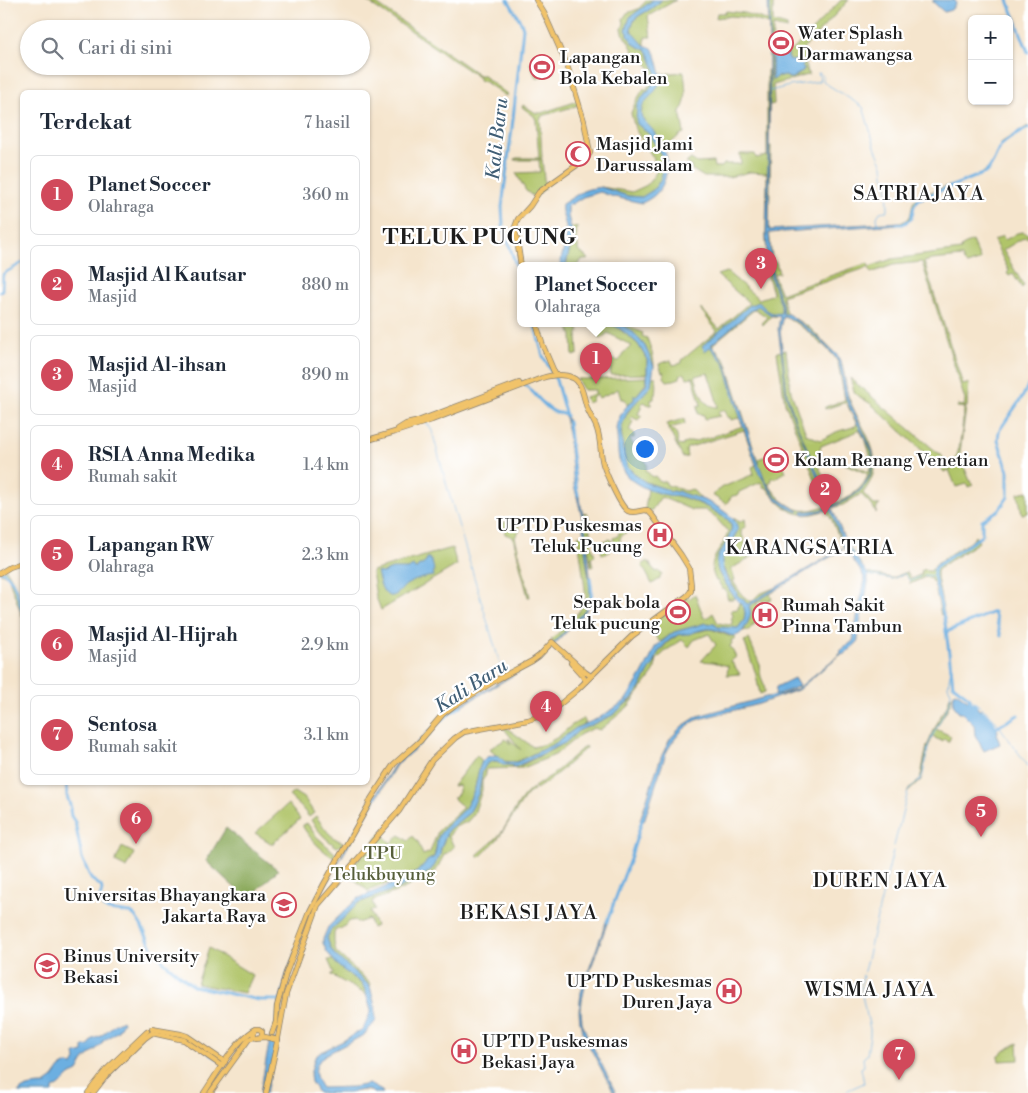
<!DOCTYPE html>
<html lang="id">
<meta charset="utf-8">
<style>
body{margin:0;font-family:"Libre Bodoni",serif;background:#f6f6f7;color:#1f2937}
.controls{position:absolute;right:15px;top:15px;display:grid;overflow:hidden;border-radius:8px;box-shadow:0 1px 4px #0004}
.controls button{width:45px;height:45px;display:grid;place-items:center;padding:0;border:0;border-bottom:1px solid #e0e1e3;background:#fff;color:#1f2937;font:25px sans-serif}
.you{position:absolute;left:644px;top:448px;width:18px;height:18px;margin:-12px;border:4px solid #fff;border-radius:50%;background:#1a73e8;box-shadow:0 0 0 8px #1a73e833}
.badge{display:grid;place-items:center;width:32px;height:32px;border-radius:50%;background:#d1495b;color:#fff;font-size:16px;font-weight:700}
.pin{position:absolute;translate:-50% -41px;filter:drop-shadow(0 1px 2px #0008)}
.pin::after{content:'';position:absolute;top:26px;width:18px;height:15px;background:inherit;clip-path:polygon(0 0,100% 0,50% 100%)}
.popup{position:absolute;left:517px;top:262px;width:158px;height:65px;box-sizing:border-box;display:grid;place-content:center;border-radius:8px;background:#fff;filter:drop-shadow(0 1px 4px #0005);font-size:16px;white-space:nowrap;color:#747a83}
.popup b{font-size:19px;color:#1f2937}
.popup::after{content:'';position:absolute;left:50%;top:100%;margin-left:-10px;border:10px solid transparent;border-top-color:#fff}
.list{margin:0;padding:0;list-style:none}
h2{display:flex;justify-content:space-between;align-items:center;height:65px;margin:0;padding:0 20px;font-size:21px}
h2 small{font-size:16px;font-weight:400;color:#747a83}
.list li{display:grid;grid-template-columns:32px 1fr auto;gap:15px;align-items:center;box-sizing:border-box;height:80px;margin:0 10px 10px;padding:0 10px;border:1px solid #e0e1e3;border-radius:8px}
.list b{display:block;font-size:19px;white-space:nowrap}
.list p{margin:0;font-size:16px;white-space:nowrap;color:#747a83}
.list em{font-size:16px;font-style:normal;color:#747a83}
.icon{flex:none;width:28px;height:28px;fill:none;stroke:currentColor;stroke-width:2;stroke-linecap:round;stroke-linejoin:round}
.map{position:relative;flex:none;width:1028px;height:1093px;overflow:hidden}
.search{position:absolute;background:#fff;box-shadow:0 1px 4px #0004;left:20px;top:20px;width:350px;height:55px;display:flex;align-items:center;gap:12px;box-sizing:border-box;padding:0 18px;border-radius:28px;color:#747a83;font-size:19px}
.panel{position:absolute;background:#fff;box-shadow:0 1px 4px #0004;left:20px;top:90px;width:350px;height:695px;border-radius:8px}
.map>svg:first-child{display:block}
.green{fill:#b0c469;stroke:#667042;fill-rule:evenodd}
.forest{fill:#8caa5d;stroke:#54633c}
.water{fill:#6cafe1;stroke:#44667e;fill-rule:evenodd}
.lines{fill:none;stroke-linecap:round;stroke-linejoin:round}
.stream{stroke:#6cafe1;stroke-width:1}
.canal{stroke:#6cafe1;stroke-width:2.5}
.river{stroke:#6cafe1;stroke-width:3}
.primary-casing{stroke:#888074;stroke-width:6}
.primary{stroke:#f1c36a;stroke-width:4.5}
.labels{text-anchor:middle;dominant-baseline:central;stroke-width:4.5;stroke-linejoin:round;paint-order:stroke}
.poi-label{font-size:18px;fill:#1c1c1c;stroke:#fff;text-anchor:start}
.park-label{font-size:18px;fill:#575f3b;stroke:#fff}
.water-label{font-size:19px;font-style:italic;fill:#405e75;stroke:#fff}
.quarter-label{font-size:20px;letter-spacing:1px;fill:#1c1c1c;stroke:#fff}
.district-label{font-size:22px;font-weight:bold;letter-spacing:1px;fill:#1c1c1c;stroke:#fff}
</style>
<div class="map">
<svg width="1028" height="1093" viewBox="0 0 1028 1093">
<rect width="100%" height="100%" fill="#fff"/>
<filter id="ink" filterUnits="userSpaceOnUse"><feTurbulence type="fractalNoise" baseFrequency=".02" numOctaves="2"/><feDisplacementMap in="SourceGraphic" scale="10" xChannelSelector="R" yChannelSelector="G"/><feConvolveMatrix kernelMatrix="1 2 1 2 8 2 1 2 1" color-interpolation-filters="sRGB"/></filter>
<filter id="wash" filterUnits="userSpaceOnUse"><feTurbulence type="fractalNoise" baseFrequency=".0096" numOctaves="4" result="noise"/><feDisplacementMap in="SourceGraphic" scale="20" xChannelSelector="R" yChannelSelector="G"/><feGaussianBlur stdDeviation="1.12" result="paint"/><feColorMatrix in="noise" values="0 0 0 0 0 0 0 0 0 0 0 0 0 0 0 0 0 1.4 0 .05"/><feComposite in="paint" operator="in"/></filter>
<g filter="url(#wash)">
<rect width="100%" height="100%" fill="#f5e5cd"/>
<g class="green">
<polygon points="365,0 371,0 479,75 484,75 486,78 507,94 506,96 484,81 480,81 478,77"/>
<path d="M 647,0 L 653,0 L 630,17 L 626,30 L 628,33 L 628,36 L 635,45 L 646,50 L 648,52 L 657,74 L 656,78 L 648,92 L 646,92 C 637,103 637,110 637,124 L 649,134 L 663,158 L 664,168 L 660,181 L 653,190 L 642,197 L 628,196 L 601,187 L 632,192 L 647,185 L 656,173 L 654,159 L 635,129 L 631,113 L 636,101 L 644,88 L 646,90 L 651,82 L 649,80 L 651,77 L 650,75 L 652,71 L 649,66 L 634,52 L 627,39 L 625,38 L 622,29 L 624,23 L 623,19 L 627,13 L 638,9 Z"/>
<path d="M 662,0 L 676,0 L 648,16 L 651,37 L 645,37 L 645,45 L 644,45 L 631,32 C 631,19 639,16 649,10 C 653,8 658,3 662,0 Z"/>
<polygon points="770,0 773,0 773,22 787,26 787,29 773,26 771,76 776,77 780,76 780,77 785,76 789,78 798,75 804,70 800,62 798,61 797,59 793,61 789,59 788,56 789,51 794,49 841,0 849,0 803,49 806,69 809,75 804,76 773,85 774,104 770,105 769,24 742,17 731,16 716,18 717,13 725,13 726,11 744,13 769,21"/>
<polygon points="549,57 554,72 536,78 530,63"/>
<path d="M 767,70 L 768,70 L 768,160 L 767,179 L 769,179 L 770,146 L 771,146 L 769,230 L 772,262 L 776,262 L 779,273 L 774,274 L 774,277 L 781,294 L 816,281 L 817,284 L 782,296 L 786,313 L 810,328 L 825,343 L 822,345 L 807,331 L 787,317 L 771,316 L 763,325 L 761,323 L 767,317 L 755,309 L 712,345 L 726,361 L 757,459 C 762,458 766,456 770,455 C 780,453 783,465 786,472 L 775,478 L 771,478 L 772,481 L 768,483 C 776,496 786,506 801,510 C 808,511 815,509 821,507 C 839,503 862,494 868,474 L 836,460 L 837,459 L 869,472 C 873,454 867,444 859,429 L 856,432 L 821,446 L 817,462 L 830,492 L 826,495 L 827,497 L 825,498 L 818,487 L 785,403 L 777,352 L 786,350 L 791,392 L 806,434 L 820,440 C 825,438 831,435 836,432 C 843,429 850,429 857,425 L 846,402 L 825,409 L 825,407 L 845,400 L 838,363 L 834,356 L 824,346 L 825,343 C 831,349 837,354 840,361 C 846,371 844,387 849,398 C 861,431 891,457 863,493 L 874,505 L 880,505 L 877,507 L 876,513 L 873,507 L 861,494 L 843,505 L 832,508 L 846,543 L 867,573 L 892,578 L 907,572 L 911,579 L 922,574 L 921,571 L 925,569 L 927,571 L 931,571 C 938,559 961,548 973,540 L 975,536 L 979,542 L 943,565 L 937,571 L 937,578 L 944,614 L 941,615 L 934,582 L 932,582 L 931,579 L 925,577 L 910,584 L 910,581 L 905,574 L 892,579 L 868,575 L 848,548 L 846,543 L 842,545 L 831,518 L 826,510 C 818,513 809,516 801,514 C 787,513 774,498 766,487 L 764,488 L 761,482 L 739,492 L 738,495 L 732,496 L 726,504 L 712,495 L 723,487 L 754,474 L 752,467 L 756,465 L 744,430 L 687,448 L 686,451 L 687,457 L 683,458 L 666,424 L 684,419 L 685,424 L 669,428 C 676,430 679,438 677,445 L 683,446 L 683,444 L 693,441 L 693,442 L 710,437 L 713,438 L 714,436 L 743,426 L 739,418 L 731,420 L 730,417 L 728,418 L 725,411 L 723,410 L 718,412 L 720,416 L 705,419 L 704,415 L 698,414 L 697,406 L 701,405 L 693,377 L 687,378 L 685,374 L 683,373 L 680,376 L 680,378 L 674,380 L 667,381 L 664,377 L 664,372 L 662,372 L 659,364 L 671,360 L 673,365 L 682,363 L 682,360 L 717,331 L 700,309 L 701,308 L 719,329 L 749,303 L 717,275 L 723,273 L 727,272 L 759,299 L 771,295 L 773,293 L 768,277 L 767,265 L 766,236 L 767,173 L 750,172 L 729,177 L 704,177 L 691,169 L 692,167 L 686,163 L 691,159 L 697,163 L 713,162 L 714,167 L 722,167 L 724,164 L 741,164 L 740,154 L 755,154 L 756,158 L 767,156 ZM 708,373 L 716,398 L 718,407 C 702,408 699,388 695,376 Z"/>
<path d="M 684,72 C 685,83 689,103 680,111 L 684,133 L 681,134 L 663,150 L 653,131 L 642,119 L 641,114 L 643,105 L 645,100 L 654,92 L 662,78 L 661,74 Z"/>
<polygon points="578,101 579,105 542,116 540,120 542,158 539,159 542,159 545,188 535,198 526,191 516,173 540,172 539,160 515,160 516,158 539,158 536,120 534,116 522,107 523,105 536,113 541,113"/>
<path d="M 1028,126 L 1028,129 C 1021,131 1003,142 999,149 C 995,158 993,167 985,173 L 919,199 L 914,206 L 911,219 L 906,222 L 900,224 L 900,222 C 917,220 907,206 917,198 C 923,194 932,192 939,189 C 952,185 981,177 990,167 L 1002,142 Z"/>
<path d="M 571,227 L 578,228 L 576,231 C 578,235 575,236 576,240 C 577,244 579,245 578,250 L 588,259 L 587,260 L 581,260 L 579,265 L 566,265 L 573,235 Z"/>
<polygon points="1023,232 1028,234 1028,238 1025,237 1003,250 1024,286 1022,288 1013,274 1009,276 1007,273 1009,271 994,241 1002,236 1005,240 1017,233"/>
<path d="M 972,241 L 980,259 L 979,261 L 967,265 L 964,262 L 962,257 L 932,260 L 924,262 L 963,385 L 969,383 L 967,407 L 964,407 L 965,408 L 966,408 L 959,460 L 962,462 L 971,483 L 973,485 L 968,487 L 967,484 L 956,487 L 949,470 L 944,472 L 941,468 L 945,466 L 942,464 L 939,466 L 871,404 L 855,394 L 850,378 L 899,420 L 944,458 L 949,469 L 954,467 L 953,463 C 960,456 963,420 964,408 L 957,407 L 958,405 L 964,406 L 965,400 L 922,262 L 893,265 L 871,273 L 869,267 L 819,284 L 818,280 L 868,263 L 869,267 L 892,259 L 961,250 L 962,246 Z"/>
<polygon points="567,323 586,323 579,326 577,325 579,331 577,338 578,354 573,356 572,336"/>
<polygon points="593,323 607,323 617,327 638,344 647,360 647,374 611,375 609,362 613,360 619,361 623,356 622,354 632,346 608,333 600,339"/>
<path d="M 619,323 C 628,324 635,330 643,333 L 642,336 L 647,338 C 650,346 654,357 654,366 L 645,346 L 633,332 Z"/>
<path d="M 647,377 C 646,387 637,392 634,400 L 627,405 L 625,399 L 621,399 L 618,389 L 599,398 L 597,395 L 592,398 L 592,401 L 587,403 L 585,397 L 595,394 L 595,390 L 583,390 L 577,379 L 598,379 Z"/>
<path d="M 652,377 L 656,377 C 657,382 657,388 656,394 L 654,394 L 654,399 L 651,400 L 651,405 L 649,405 L 644,402 L 641,405 L 642,406 L 638,414 L 642,416 L 638,420 L 632,417 L 630,419 L 633,421 L 629,431 L 634,433 L 634,438 L 631,438 L 630,439 L 637,452 L 640,454 L 646,462 L 647,465 L 646,470 L 652,477 L 655,476 L 660,482 L 665,481 L 667,485 L 686,491 L 692,489 L 701,499 L 684,494 L 678,491 L 676,492 L 673,491 L 670,492 C 664,487 656,486 649,483 C 643,481 637,477 633,473 C 626,466 624,457 623,448 C 619,424 623,418 638,399 C 645,391 650,388 652,377 Z"/>
<path d="M 648,489 C 658,493 668,494 678,496 C 690,499 706,506 717,513 C 722,516 729,518 731,525 C 733,532 725,544 722,550 L 720,551 C 714,569 718,573 728,587 L 729,590 L 732,593 L 735,598 L 733,599 L 728,599 C 726,596 727,592 725,589 L 723,590 L 718,581 L 716,581 C 709,566 712,560 721,547 C 724,542 726,537 728,532 L 717,519 L 705,510 L 692,510 L 661,497 L 651,511 L 645,509 Z"/>
<polygon points="1028,491 1028,513 1022,514 1018,493"/>
<polygon points="587,513 589,518 591,543 595,556 591,557 593,567 591,567 583,514"/>
<polygon points="733,518 740,522 745,519 746,527 743,528 741,531 746,546 746,550 753,547 756,554 731,569 735,580 733,581 742,595 751,602 759,594 774,588 775,591 770,594 771,596 772,599 756,603 759,606 753,612 757,617 754,626 752,626 749,631 745,630 743,632 749,619 744,600 737,595 737,592 722,566 722,559 738,530 737,525"/>
<polygon points="517,519 520,530 515,537 530,597 528,597 513,537 505,534 503,523"/>
<polygon points="622,524 625,525 629,530 628,532 623,534 620,538 620,542 622,543 619,544 618,542 608,547 609,552 606,554 602,554 599,543 610,539 612,543 614,542 613,538 618,536"/>
<path d="M 583,535 L 591,598 C 585,614 566,630 554,643 L 551,640 C 562,628 583,613 586,597 L 578,536 Z"/>
<polygon points="452,548 457,565 381,610 376,597 372,571"/>
<polygon points="648,561 654,570 655,570 656,572 659,571 662,575 660,577 660,579 652,584 642,565"/>
<path d="M 6,569 C 15,583 22,598 22,616 L 9,579 L 5,575 L 0,573 Z"/>
<polygon points="695,594 704,618 708,617 713,613 718,623 729,625 732,624 732,620 731,619 733,616 731,610 738,609 739,601 744,608 745,613 744,620 738,628 718,627 714,624 706,623 674,632 660,642 647,626 687,597 689,599"/>
<polygon points="711,629 729,636 735,636 735,639 731,640 732,643 730,646 736,657 731,661 740,674 727,675 728,666 713,662 701,661 716,645 709,634 694,640 689,647 682,640 667,650 657,659 654,672 629,706 600,730 594,728 581,734 555,755 523,768 487,769 485,771 486,775 482,781 482,790 474,814 467,822 455,827 449,836 454,847 446,854 445,853 436,871 427,877 401,890 372,901 375,909 370,911 376,926 372,928 369,919 357,923 355,920 350,921 342,928 336,930 334,933 334,942 336,952 371,984 370,986 335,955 331,949 327,938 331,930 347,915 358,903 401,887 425,874 433,868 439,857 442,845 448,830 469,813 473,806 479,792 482,772 485,765 492,761 497,761 503,765 522,765 565,743 578,731 613,715 628,702 631,701 639,689 650,669 655,661 658,653 668,642 678,635"/>
<polygon points="749,639 760,665 759,665 761,677 764,684 765,692 760,694 756,676 756,674 744,641"/>
<path d="M 950,696 L 952,696 C 950,708 941,718 936,729 L 951,736 L 949,741 L 947,742 L 945,739 L 942,741 L 932,737 L 928,748 L 921,780 L 908,792 L 907,791 L 920,780 L 927,746 L 940,717 L 947,706 Z"/>
<polygon points="583,718 586,723 576,728 556,743 516,762 503,761 489,749 506,739 511,745 508,738 521,750 502,726 504,726 533,747 545,744 558,737 572,725 581,720"/>
<path d="M 585,746 L 586,748 C 569,762 555,778 536,789 L 534,787 L 552,775 Z"/>
<polygon points="477,755 482,761 479,769 475,788 470,799 465,808 447,825 439,835 437,840 436,849 434,857 427,861 417,872 368,891 347,873 381,833 391,843 400,835 408,841 413,836 418,842 423,855 430,852 438,831 463,807 453,798 455,798 459,792 459,785 453,786"/>
<path d="M 533,788 L 534,790 L 528,794 L 524,799 L 497,840 L 479,858 L 477,855 C 486,847 496,840 503,830 C 513,815 518,799 533,788 Z"/>
<polygon points="294,792 305,799 314,813 309,817 301,807 289,796"/>
<polygon points="288,804 300,819 272,844 255,833"/>
<path d="M 316,816 C 323,826 331,839 343,842 L 342,845 L 337,847 C 326,840 318,831 311,820 Z"/>
<path d="M 307,823 L 316,836 L 335,853 L 334,858 C 321,850 311,840 303,827 L 303,825 Z"/>
<polygon points="122,847 134,853 127,868 115,862"/>
<polygon points="209,948 252,975 244,993 197,984"/>
<polygon points="328,960 333,960 339,967 362,984 367,995 331,975 334,973"/>
<polygon points="1018,1043 1019,1060 999,1061 998,1056 1010,1047"/>
</g>
<polygon class="forest" points="226,828 278,870 248,900 206,861"/>
<g class="water">
<path d="M 653,0 L 662,0 C 658,3 654,7 649,10 C 640,15 632,18 631,30 L 644,45 L 652,48 L 656,55 L 662,78 C 660,82 658,87 655,91 C 649,99 641,103 641,113 C 641,121 650,125 654,132 C 657,137 665,150 666,155 C 667,156 667,163 667,163 C 667,182 660,195 642,203 L 614,197 L 600,192 L 583,197 L 572,204 L 570,204 L 568,206 L 568,216 L 573,235 L 566,265 L 560,265 C 562,254 566,243 566,232 C 567,222 560,214 562,204 L 583,191 L 589,189 L 601,187 L 628,196 L 642,197 L 653,190 L 657,185 L 660,181 L 664,168 L 663,158 L 649,134 L 637,124 L 636,120 L 637,105 L 646,92 L 648,92 L 656,78 L 657,74 L 648,52 L 646,50 L 635,45 L 628,36 L 628,33 L 626,30 L 630,17 Z"/>
<path d="M 768,0 L 770,0 L 769,230 L 900,222 L 900,224 L 769,233 L 773,279 L 782,304 L 783,314 L 788,314 L 809,329 L 838,356 L 842,367 L 848,398 L 873,452 C 875,486 859,494 832,508 L 848,548 L 868,575 L 868,583 L 859,628 L 858,639 L 857,643 L 843,655 L 842,654 L 836,658 L 798,690 L 759,704 L 699,719 C 684,726 674,738 666,753 L 644,821 L 640,820 L 655,774 L 662,755 L 670,739 L 681,727 L 698,716 L 766,697 L 780,695 L 797,689 L 841,653 L 840,651 L 853,641 L 859,606 L 865,580 L 862,573 L 845,548 L 749,606 C 752,613 750,618 747,624 C 736,646 728,631 711,629 C 704,628 696,632 689,634 C 685,634 681,634 678,635 C 670,638 662,647 658,653 C 656,657 656,660 654,664 C 649,670 646,677 642,684 C 639,690 634,698 628,702 L 613,715 L 578,731 L 565,743 L 515,767 L 513,767 L 512,765 L 503,765 L 497,761 L 492,761 L 486,765 L 482,772 L 479,792 L 473,806 L 469,813 L 448,830 L 445,838 L 441,848 L 440,855 L 437,860 L 435,865 L 429,872 L 401,887 L 358,903 L 347,915 L 331,930 L 327,938 L 331,949 L 335,955 L 370,986 L 375,1006 L 376,1021 L 364,1035 L 325,1055 C 312,1066 314,1076 322,1088 L 353,1087 L 369,1084 L 382,1091 L 383,1093 L 373,1093 L 371,1091 L 362,1090 L 349,1093 L 318,1093 L 311,1082 L 310,1075 L 315,1057 L 321,1052 L 341,1042 L 363,1029 L 371,1011 L 365,990 L 362,984 L 339,967 L 327,952 L 323,943 L 323,939 L 328,927 L 357,899 L 388,886 L 417,872 L 427,861 L 434,857 L 436,849 L 437,840 L 439,835 L 447,825 L 465,808 L 470,799 L 475,788 L 479,769 L 482,761 L 487,757 L 495,755 L 499,756 L 505,762 L 517,762 L 556,743 L 576,728 L 599,718 L 625,701 L 641,676 L 651,657 L 655,647 L 674,632 L 706,623 L 714,624 L 718,627 L 738,628 L 744,620 L 745,613 L 744,608 L 729,590 L 728,587 C 720,576 710,562 722,550 C 725,544 733,532 731,525 C 729,518 722,517 717,513 C 707,506 691,499 679,496 C 675,495 671,496 667,495 C 654,493 631,484 624,472 C 617,462 618,447 617,435 C 617,432 616,430 616,428 C 617,419 626,404 634,400 L 634,395 L 636,396 L 645,386 L 647,381 L 647,360 L 645,356 L 638,344 L 628,335 L 617,327 L 607,323 L 619,323 L 633,332 L 645,346 L 654,366 L 651,386 L 628,411 L 622,425 L 621,432 L 625,459 L 628,467 L 638,477 L 647,483 L 666,489 L 670,492 L 673,491 L 676,492 L 678,491 C 685,495 693,496 701,499 C 710,502 717,506 725,512 C 732,517 737,521 738,530 L 722,559 C 721,570 730,584 737,592 L 737,595 L 744,600 L 745,602 L 748,604 L 844,547 L 830,509 L 809,514 L 802,514 L 802,512 L 820,510 L 829,507 L 794,419 L 786,395 L 783,365 L 781,351 L 778,329 L 780,316 L 771,315 L 758,306 L 753,309 L 711,345 L 725,362 L 756,456 L 765,480 L 776,497 L 790,506 L 799,511 L 798,512 L 788,508 L 775,498 L 764,481 L 759,473 L 740,417 L 724,363 L 710,347 L 705,351 L 702,346 L 750,305 L 759,302 C 766,310 771,315 781,313 L 781,305 L 771,279 L 768,256 L 767,255 L 766,236 L 768,160 L 769,38 ZM 783,316 C 795,317 834,351 838,362 C 843,375 842,391 848,404 C 855,421 865,436 872,453 C 875,482 857,496 832,506 L 797,425 L 787,394 L 780,329 Z"/>
<polygon points="933,0 955,0 956,4 951,10 944,12 933,2"/>
<polygon points="788,53 788,57 790,60 794,61 798,59 798,61 802,62 804,63 802,67 804,69 802,71 802,72 792,78 788,78 788,77 785,76 780,77 779,76 776,77 775,79 772,80 772,54"/>
<path d="M 565,412 L 568,422 L 577,488 L 584,519 L 592,593 L 590,604 L 585,612 L 541,659 L 446,715 L 441,719 L 431,734 L 423,742 L 396,765 L 322,891 C 304,926 291,965 282,1003 C 280,1013 279,1023 277,1033 L 274,1033 L 278,1007 L 286,975 L 312,908 L 371,802 L 395,764 L 441,718 L 455,707 L 531,664 L 551,646 L 584,611 L 589,602 L 590,596 L 589,574 L 586,558 L 582,517 L 574,485 L 568,433 L 564,413 Z"/>
<path d="M 427,558 L 429,558 C 433,563 435,569 433,576 C 426,577 417,579 410,583 C 404,585 402,590 398,593 C 384,605 379,580 377,572 L 382,573 L 392,569 L 408,569 L 413,566 L 415,569 L 417,569 L 419,565 L 422,565 L 426,562 Z"/>
<polygon points="794,678 799,686 790,690 775,695 776,687"/>
<polygon points="956,692 976,706 979,710 982,710 992,720 998,731 997,735 1000,744 984,751 975,735 974,725 962,713 959,713 953,704 954,693"/>
<polygon points="609,918 586,982 582,1000 581,1011 582,1022 586,1033 616,1093 614,1093 586,1040 580,1023 579,1011 581,992 607,919"/>
<path d="M 122,1020 L 123,1022 L 118,1031 L 102,1042 L 102,1044 L 84,1060 L 78,1071 C 69,1074 63,1085 53,1089 L 53,1093 L 18,1093 C 24,1085 38,1085 47,1085 L 46,1083 L 53,1078 L 60,1068 L 67,1064 L 73,1065 L 76,1060 L 75,1054 L 83,1052 L 83,1047 L 89,1046 L 93,1039 L 101,1036 L 115,1024 Z"/>
<polygon points="270,1038 278,1040 266,1093 260,1093"/>
</g>
<g class="lines">
<g class="stream">
<polyline points="770,91 789,86 815,82 819,81 820,78 818,73 819,73 823,76 823,80 825,83 863,107 876,150 883,165 884,176 887,181 888,210 887,211 885,211 880,212 877,217 878,225"/>
<polyline points="426,422 427,424 429,425 432,431 448,490 503,674"/>
<polyline points="848,545 860,564 869,575 892,579 904,574 905,574 910,581 924,575 934,576"/>
<polyline points="952,670 953,685 992,716 1028,766"/>
<polyline points="894,846 908,791 920,780 923,774 929,743 950,701 951,692 948,686 951,668"/>
<polyline points="861,984 893,851"/>
<polyline points="861,986 862,995 865,1009"/>
<polyline points="170,1034 187,1039"/>
<polyline points="199,1047 219,1061"/>
<polyline points="207,1093 222,1070"/>
<polyline points="845,1093 848,1090 864,1083 861,1068 864,1066 863,1058 867,1055 870,1035 870,1029 866,1011"/>
</g>
<polyline class="canal" points="0,292 2,291 3,274 22,263"/>
<g class="river">
<polyline points="508,0 521,22 523,28 512,128 502,207 503,225 521,282"/>
<polyline points="1008,0 1028,52"/>
<path d="M 897,224 L 903,224 L 911,219 L 914,206 L 919,199 L 985,173 C 994,166 995,154 1001,146 C 1006,139 1021,132 1028,128"/>
<polyline points="534,323 543,356 556,380 566,416"/>
<path d="M 525,385 C 537,393 547,416 565,413"/>
<polyline points="568,422 575,481 578,495"/>
<path d="M 1,571 C 15,577 18,597 22,610"/>
<path d="M 588,606 C 594,598 591,587 590,578"/>
<polyline points="946,632 994,612 1001,636"/>
<polyline points="951,667 953,685 970,698 969,701 976,706"/>
<polyline points="951,668 945,623 934,576 934,570 938,565 980,537 982,534 982,520 999,510 1008,497 1008,471 998,440 999,431 1023,396 1028,385"/>
<polyline points="982,711 992,720 996,728 1018,715"/>
<polyline points="440,721 461,706"/>
<polyline points="66,782 67,796 71,808 70,810 71,816 75,822 82,858 91,879 101,886 102,890 100,898 100,902"/>
<polyline points="103,907 108,910 131,913 135,916 141,925 154,951 164,962 193,986 259,1000 279,1000"/>
<polyline points="607,922 630,859 643,817"/>
</g>
</g>
</g>
<g filter="url(#ink)">
<g class="lines">
<defs>
<g id="primary">
<polyline points="521,266 515,227 518,219 530,206 539,192 587,158 590,153 584,121 567,65 544,13 536,0"/>
<polyline points="536,323 543,346 555,374"/>
<polyline points="398,429 406,424 415,422 519,383"/>
<polyline points="0,573 10,567 22,563"/>
<polyline points="571,663 582,675 586,681"/>
<polyline points="152,1029 181,1034 187,1036 225,1062"/>
<polyline points="272,1033 276,1022 277,1006 286,973 310,911 324,884 368,806 371,799 394,764 420,741 443,714 455,705 498,679 532,661 539,656 552,642 585,672 591,676"/>
<polyline points="260,1037 262,1035 262,1031 259,1029 256,1029 253,1034 256,1038 265,1037 278,1040"/>
<polyline points="88,1093 106,1070 147,1031"/>
<polyline points="93,1093 106,1076 145,1038 152,1033 184,1040 222,1066"/>
<path d="M 204,1093 C 218,1072 233,1044 254,1030"/>
<polyline points="210,1093 244,1046 249,1039 254,1037"/>
<path d="M 266,1093 L 278,1038 L 286,994 L 318,905 L 399,811 L 432,760 L 455,738 L 464,732 L 528,720 L 546,714 L 559,705 L 577,690 L 632,636 L 687,596 L 691,591 L 691,585 L 689,568 L 681,555 L 652,515 L 647,510 C 641,510 634,514 628,511 C 620,507 606,473 603,464 C 600,453 601,440 597,429 C 595,422 590,416 587,408 C 584,399 582,382 573,378 C 563,373 552,375 542,378 L 432,420 L 395,432 L 368,440"/>
</g>
</defs>
<use href="#primary" class="primary-casing"/>
<use href="#primary" class="primary"/>
</g>
</g>
<defs>
<symbol id="stadium-ring" viewBox="-11 -11 22 22"><circle r="9.5" fill="#fff" stroke="#d1495b" stroke-width="1.5"/><path d="M0-5a6.5 5 0 1 0 0 10a6.5 5 0 1 0 0-10ZM-3.5-1.8h7v3.6h-7Z" fill="#d1495b"/></symbol>
<symbol id="mosque-ring" viewBox="-11 -11 22 22"><circle r="9.5" fill="#fff" stroke="#d1495b" stroke-width="1.5"/><path d="M3.5-4.9A6 6 0 1 0 3.5 4.9A5 5 0 1 1 3.5-4.9Z" fill="#d1495b"/></symbol>
<symbol id="hospital-ring" viewBox="-11 -11 22 22"><circle r="9.5" fill="#fff" stroke="#d1495b" stroke-width="1.5"/><path d="M-5-5h3v3.5h4V-5h3V5h-3V1.5h-4V5h-3Z" fill="#d1495b"/></symbol>
<symbol id="university-ring" viewBox="-11 -11 22 22"><circle r="9.5" fill="#fff" stroke="#d1495b" stroke-width="1.5"/><path d="M0-5L7-2L0 1L-7-2ZM-4 1L0 2.5L4 1V4Q0 6-4 4Z" fill="#d1495b"/></symbol>
</defs>
<g fill-rule="evenodd">
<use href="#stadium-ring" x="767" y="29" width="28" height="28"/>
<use href="#stadium-ring" x="528" y="53" width="28" height="28"/>
<use href="#mosque-ring" x="564" y="140" width="28" height="28"/>
<use href="#stadium-ring" x="762" y="446" width="28" height="28"/>
<use href="#hospital-ring" x="646" y="521" width="28" height="28"/>
<use href="#stadium-ring" x="664" y="598" width="28" height="28"/>
<use href="#hospital-ring" x="751" y="601" width="28" height="28"/>
<use href="#university-ring" x="270" y="891" width="28" height="28"/>
<use href="#university-ring" x="33" y="952" width="28" height="28"/>
<use href="#hospital-ring" x="715" y="977" width="28" height="28"/>
<use href="#hospital-ring" x="450" y="1037" width="28" height="28"/>
</g>
<g class="labels">
<g class="poi-label">
<text x="798" y="33">Water Splash<tspan x="798" dy="21">Darmawangsa</tspan></text>
<text x="560" y="57">Lapangan<tspan x="560" dy="21">Bola Kebalen</tspan></text>
<text x="596" y="144">Masjid Jami<tspan x="596" dy="21">Darussalam</tspan></text>
<text x="794" y="460">Kolam Renang Venetian</text>
<text x="642" y="525" text-anchor="end">UPTD Puskesmas<tspan x="642" dy="21">Teluk Pucung</tspan></text>
<text x="660" y="602" text-anchor="end">Sepak bola<tspan x="660" dy="21">Teluk pucung</tspan></text>
<text x="782" y="605">Rumah Sakit<tspan x="782" dy="21">Pinna Tambun</tspan></text>
<text x="266" y="895" text-anchor="end">Universitas Bhayangkara<tspan x="266" dy="21">Jakarta Raya</tspan></text>
<text x="64" y="956">Binus University<tspan x="64" dy="21">Bekasi</tspan></text>
<text x="712" y="981" text-anchor="end">UPTD Puskesmas<tspan x="712" dy="21">Duren Jaya</tspan></text>
<text x="482" y="1041">UPTD Puskesmas<tspan x="482" dy="21">Bekasi Jaya</tspan></text>
</g>
<g class="park-label">
<text x="383" y="853">TPU<tspan x="383" dy="21">Telukbuyung</tspan></text>
</g>
<g class="water-label">
<text transform="translate(497 139) rotate(-84)">Kali Baru</text>
<text transform="translate(471 686) rotate(-33)">Kali Baru</text>
</g>
<g class="quarter-label">
<text x="919" y="194">SATRIAJAYA</text>
<text x="810" y="548">KARANGSATRIA</text>
<text x="880" y="881">DUREN JAYA</text>
<text x="529" y="913">BEKASI JAYA</text>
<text x="870" y="990">WISMA JAYA</text>
</g>
<g class="district-label">
<text x="480" y="237">TELUK PUCUNG</text>
</g>
</g>
</svg>
<div class="controls">
<button>+</button>
<button>−</button>
</div>
<div class="you"></div>
<div class="pin badge" style="left:596px;top:384px">1</div>
<div class="popup"><b>Planet Soccer</b>Olahraga</div>
<div class="pin badge" style="left:825px;top:515px">2</div>
<div class="pin badge" style="left:761px;top:289px">3</div>
<div class="pin badge" style="left:546px;top:732px">4</div>
<div class="pin badge" style="left:981px;top:837px">5</div>
<div class="pin badge" style="left:136px;top:844px">6</div>
<div class="pin badge" style="left:899px;top:1080px">7</div>
<div class="search"><svg class="icon" aria-label="search" viewBox="0 0 24 24"><circle cx="10" cy="10" r="6"/><path d="M15 15l6 6"/></svg>Cari di sini</div>
<section class="panel">
<h2>Terdekat<small>7 hasil</small></h2>
<ul class="list">
<li><span class="badge">1</span><div><b>Planet Soccer</b><p>Olahraga</p></div><em>360 m</em></li>
<li><span class="badge">2</span><div><b>Masjid Al Kautsar</b><p>Masjid</p></div><em>880 m</em></li>
<li><span class="badge">3</span><div><b>Masjid Al-ihsan</b><p>Masjid</p></div><em>890 m</em></li>
<li><span class="badge">4</span><div><b>RSIA Anna Medika</b><p>Rumah sakit</p></div><em>1.4 km</em></li>
<li><span class="badge">5</span><div><b>Lapangan RW</b><p>Olahraga</p></div><em>2.3 km</em></li>
<li><span class="badge">6</span><div><b>Masjid Al-Hijrah</b><p>Masjid</p></div><em>2.9 km</em></li>
<li><span class="badge">7</span><div><b>Sentosa</b><p>Rumah sakit</p></div><em>3.1 km</em></li>
</ul>
</section>
</div>
